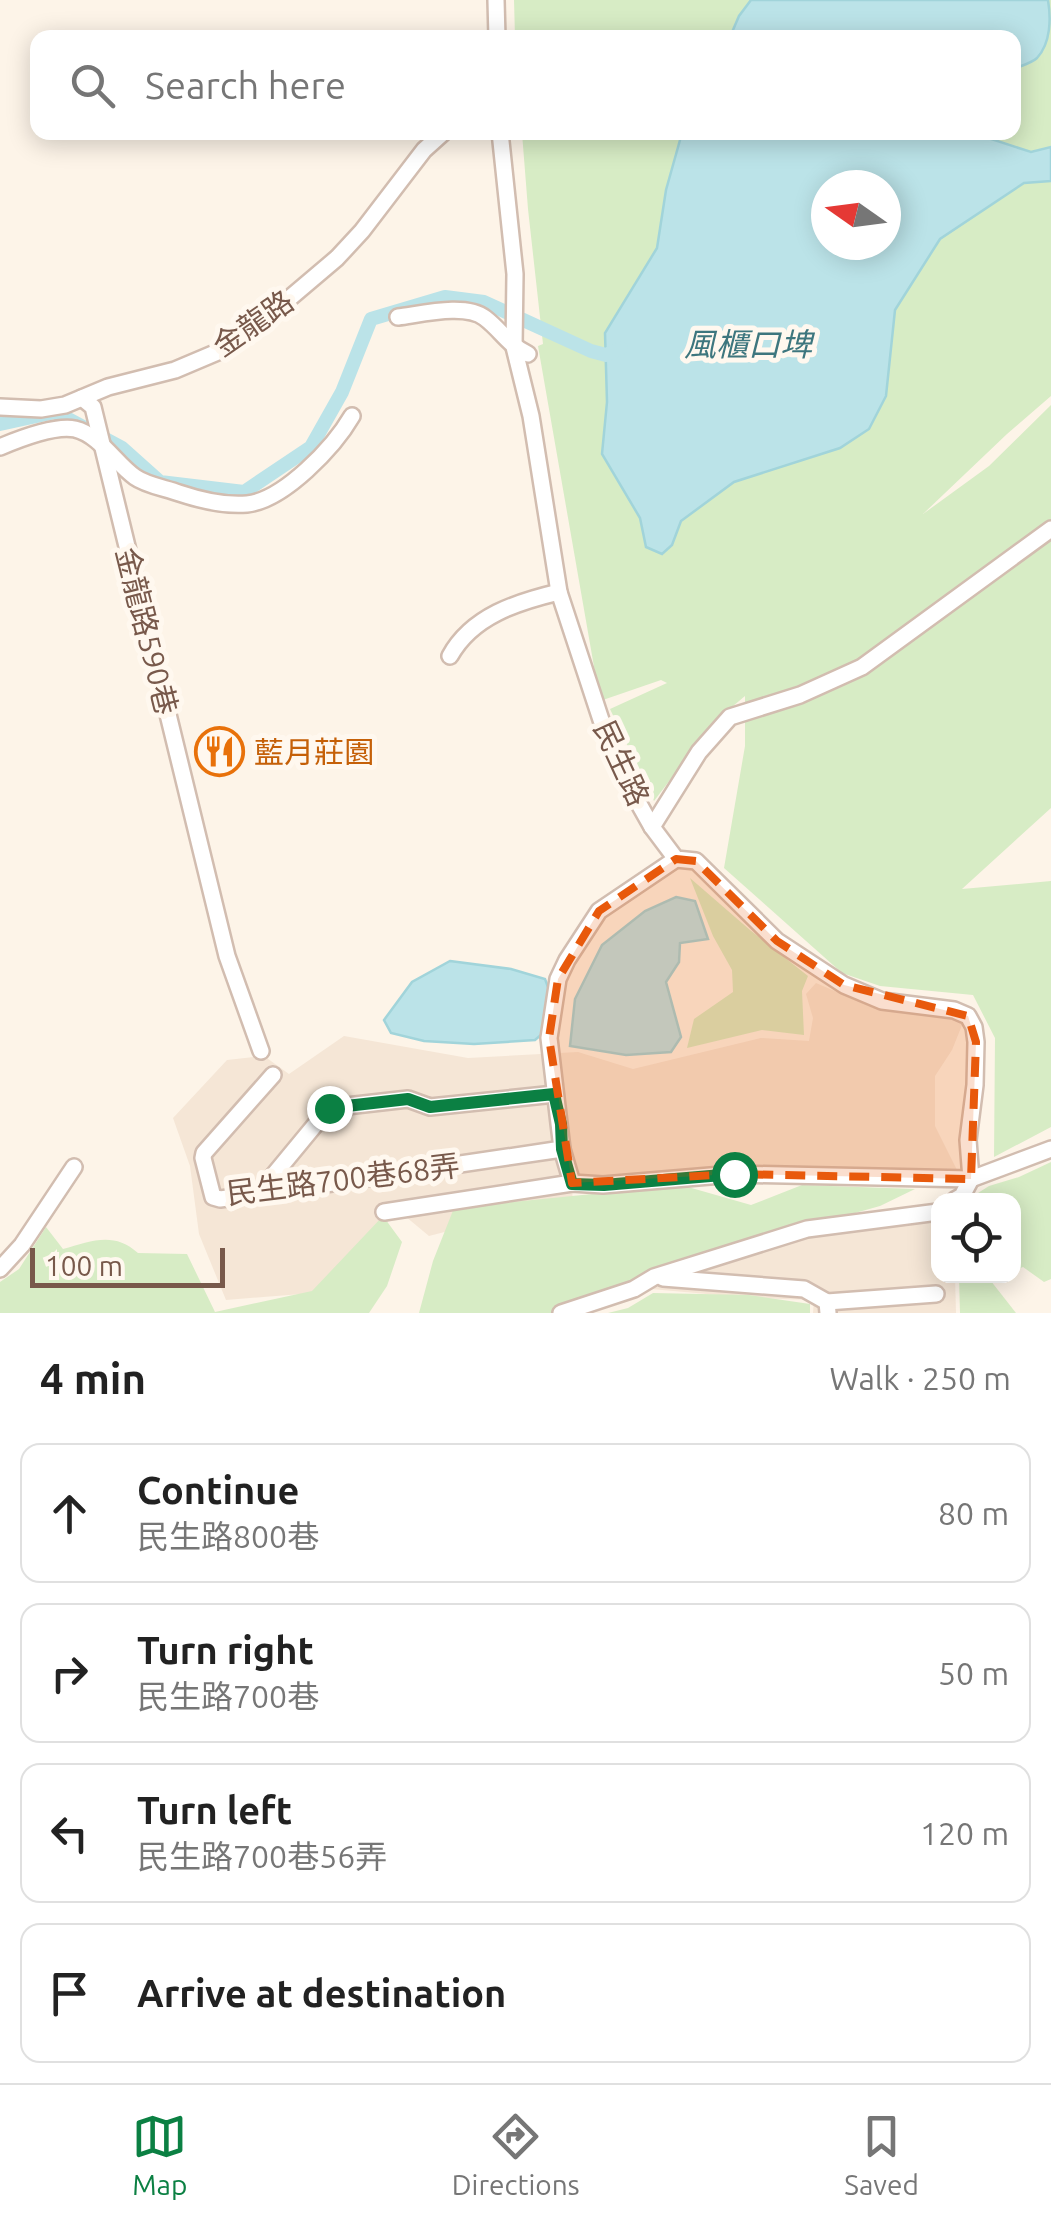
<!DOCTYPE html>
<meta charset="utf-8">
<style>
body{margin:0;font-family:Ubuntu,"Noto Sans TC",sans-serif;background:#f2f2f2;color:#222}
.controls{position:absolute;right:30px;bottom:30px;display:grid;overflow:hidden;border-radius:20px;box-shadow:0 5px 25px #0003}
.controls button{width:90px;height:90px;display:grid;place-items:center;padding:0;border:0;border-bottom:2px solid #e0e0e0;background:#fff;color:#222;font:50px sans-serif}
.compass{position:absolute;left:811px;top:170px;width:90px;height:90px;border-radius:50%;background:#fff;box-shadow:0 5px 25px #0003;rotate:284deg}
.scale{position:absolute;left:30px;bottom:25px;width:195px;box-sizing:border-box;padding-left:10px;border:5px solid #78594b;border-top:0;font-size:28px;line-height:35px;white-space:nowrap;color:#78594b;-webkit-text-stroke:8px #fff8ef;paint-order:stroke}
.stop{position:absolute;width:30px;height:30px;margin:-22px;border:8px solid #0b8043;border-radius:50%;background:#fff}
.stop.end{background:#0b8043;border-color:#fff;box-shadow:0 2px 10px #0008}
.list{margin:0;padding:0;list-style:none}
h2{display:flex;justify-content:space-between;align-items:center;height:130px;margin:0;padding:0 40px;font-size:42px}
h2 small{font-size:32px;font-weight:400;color:#767676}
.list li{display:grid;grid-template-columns:65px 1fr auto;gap:30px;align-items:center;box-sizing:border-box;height:140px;margin:0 20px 20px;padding:0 20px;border:2px solid #e0e0e0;border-radius:20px}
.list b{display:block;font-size:38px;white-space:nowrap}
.list p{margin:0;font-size:32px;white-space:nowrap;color:#767676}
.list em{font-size:32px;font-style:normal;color:#767676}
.icon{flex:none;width:55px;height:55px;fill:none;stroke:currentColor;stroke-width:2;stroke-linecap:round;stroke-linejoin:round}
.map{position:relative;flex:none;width:1051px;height:1313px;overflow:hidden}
.search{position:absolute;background:#fff;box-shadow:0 5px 25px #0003;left:30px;right:30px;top:30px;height:110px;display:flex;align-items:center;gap:25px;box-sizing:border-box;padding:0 35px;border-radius:20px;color:#767676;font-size:38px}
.sheet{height:770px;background:#fff}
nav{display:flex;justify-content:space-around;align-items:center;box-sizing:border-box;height:140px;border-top:2px solid #e0e0e0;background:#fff;font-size:28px;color:#767676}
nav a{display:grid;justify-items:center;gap:5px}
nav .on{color:#0b8043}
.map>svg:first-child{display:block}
.residential{fill:#f5e6d6}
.green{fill:#d7ecc5;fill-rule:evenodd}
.water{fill:#bbe3e8;stroke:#a1d4da;stroke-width:2.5;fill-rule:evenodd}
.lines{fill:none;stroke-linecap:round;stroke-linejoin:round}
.canal{stroke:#bbe3e8;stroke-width:14}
.minor-casing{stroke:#d2bdb0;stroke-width:20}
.minor{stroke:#fff;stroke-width:15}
.route{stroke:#0b8043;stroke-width:12}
.marked{fill:#e8590c;fill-opacity:0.2;stroke:#e8590c;stroke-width:8;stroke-dasharray:20 12;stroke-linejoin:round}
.labels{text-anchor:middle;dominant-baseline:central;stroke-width:10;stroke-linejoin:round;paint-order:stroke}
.street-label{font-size:30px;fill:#78594b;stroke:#fff8ef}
.food-label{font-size:30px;fill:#c56008;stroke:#fff8ef;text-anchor:start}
.water-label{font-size:32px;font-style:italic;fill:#3d767e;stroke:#fff8ef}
</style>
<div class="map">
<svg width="1051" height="1313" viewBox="0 0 1051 1313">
<rect width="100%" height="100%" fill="#fdf4e8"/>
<g class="residential">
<polygon points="816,983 874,1008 946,1011 962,1025 952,1050 935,1076 935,1126 957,1170 949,1182 751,1173 572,1182 573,1212 487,1221 429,1236 399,1211 314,1293 226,1300 199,1234 190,1166 173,1118 227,1060 264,1056 289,1074 344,1036 468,1058 578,1052 633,1069 761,1038 809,1041 813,1018 806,994"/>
<polygon points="938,1216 938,1276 955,1276 956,1313 813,1313 814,1300 752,1298 651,1289 749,1251 831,1232"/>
</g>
<g class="green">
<path d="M 514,0 L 1051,0 L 1051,396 L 1007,434 L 923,514 L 989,466 L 1051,405 L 1051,808 L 962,889 L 1051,881 L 1051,1127 L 994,1157 L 995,1038 L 973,995 L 880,986 L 842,973 L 724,868 L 745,746 L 745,696 L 714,722 L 654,801 L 610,709 L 667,683 L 661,680 L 600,701 L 538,346 L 543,344 L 528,209 L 522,133 L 1014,132 L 1014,38 L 515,37 ZM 826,185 L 886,185 L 886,245 L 826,245 Z"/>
<polygon points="690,878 750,930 808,976 802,991 804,1035 762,1030 687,1048 694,1019 733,992 732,970 713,936"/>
<polygon points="1051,1162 1051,1279 1044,1282 1023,1267 1014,1271 1014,1200 967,1200 989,1186 1019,1177"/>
<polygon points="681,1185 751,1205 802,1185 915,1189 880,1206 697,1257 561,1313 419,1313 433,1261 454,1208"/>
<path d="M 383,1216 L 402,1242 L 387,1286 L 369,1313 L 0,1313 L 0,1282 L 19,1269 L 46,1227 L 63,1249 C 91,1241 114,1231 138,1253 L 187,1254 L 215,1312 L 312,1291 Z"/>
<polygon points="959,1276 987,1276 1016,1313 960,1313"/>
<polygon points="653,1293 749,1295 810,1304 810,1313 608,1313 628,1308"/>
</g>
<g class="water">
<path d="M 751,0 L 1048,0 C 1051,18 1051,43 1037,58 C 1032,63 1020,66 1014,69 L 1014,38 L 730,37 L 739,16 Z"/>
<path d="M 983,133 L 985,137 L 1031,152 L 1051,147 L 1051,181 L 1024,183 L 940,239 L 895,310 L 886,396 L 869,429 L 840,448 L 734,482 L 681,521 L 672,545 L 662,554 L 646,547 L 640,518 L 602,454 L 607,402 L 605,333 L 657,248 L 666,190 L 682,133 ZM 886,185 L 886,245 L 826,245 L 826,185 Z"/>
<polygon points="676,897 695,901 708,939 680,943 679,962 666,982 681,1037 671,1052 626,1055 570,1046 575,999 602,945 645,911"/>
<polygon points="450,961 511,969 545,979 551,995 548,1029 535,1040 474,1044 424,1041 391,1033 384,1020 412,982"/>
</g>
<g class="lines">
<polyline class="canal" points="0,424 55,412 122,448 160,482 244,492 311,447 342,392 371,319 445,297 484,302 591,351 606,355 621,348"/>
<defs>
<g id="minor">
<polyline points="496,0 497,38"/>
<polyline points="500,132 515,274 514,347 531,416 559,592 605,732 621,772 652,827 676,859 696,861 777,941 844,985 882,1001 954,1010 968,1016 974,1027 976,1042 975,1085 968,1140 971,1179 962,1196 955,1200"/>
<path d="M 398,317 C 422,314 466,303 485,318 C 502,331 508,345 528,354"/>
<polyline points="82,398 93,407 227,956 261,1051"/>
<polyline points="0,407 41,409 65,405 108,387 175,370 227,348 245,336 337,258 362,231 424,150 444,132"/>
<path d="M 0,447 C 19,439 55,425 75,429 C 100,435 115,463 135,477 C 146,485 165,488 179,493 C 200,500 224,506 247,504 C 284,500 334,447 352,416"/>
<path d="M 450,656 C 472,616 517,602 559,592"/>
<polyline points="652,827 699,752 730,717 800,695 862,667 1051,529"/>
<polyline points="273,1075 204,1153 203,1158 213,1197 220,1199 258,1194 562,1149"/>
<polyline points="572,1183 562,1149 549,1038 558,979 567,960 599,911 676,859"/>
<polyline points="258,1194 329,1108 408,1099 430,1107 555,1094"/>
<polyline points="384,1212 572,1183 603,1185 734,1174 971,1179 1051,1149"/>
<polyline points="0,1269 22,1245 74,1167"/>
<polyline points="663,1278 804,1289 827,1302 828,1313"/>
<polyline points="827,1302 936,1294"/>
<polyline points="561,1313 634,1289 654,1277 807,1229 938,1212"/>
</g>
</defs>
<use href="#minor" class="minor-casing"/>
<use href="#minor" class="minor"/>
</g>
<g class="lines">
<polyline class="route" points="329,1108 408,1099 430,1107 554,1094 561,1124 562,1149 572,1184 604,1185 734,1174"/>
</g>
<path class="marked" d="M 676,859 L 696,861 L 777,941 L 844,985 L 968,1016 L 976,1042 L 971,1179 L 734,1174 L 572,1183 L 549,1038 L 558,979 L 599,911 Z"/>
<defs>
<symbol id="restaurant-ring" viewBox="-11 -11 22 22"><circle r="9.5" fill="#fff8ef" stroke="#e8710a" stroke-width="1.5"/><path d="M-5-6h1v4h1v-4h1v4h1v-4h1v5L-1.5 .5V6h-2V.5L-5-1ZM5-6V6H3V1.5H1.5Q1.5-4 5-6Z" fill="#e8710a"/></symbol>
</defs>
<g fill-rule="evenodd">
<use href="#restaurant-ring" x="192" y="724" width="55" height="55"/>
</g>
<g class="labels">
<g class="street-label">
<text transform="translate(253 323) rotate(-35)">金龍路</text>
<text transform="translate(147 631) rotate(76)">金龍路590巷</text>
<text transform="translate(622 763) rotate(65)">民生路</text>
<text transform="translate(343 1179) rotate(-7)">民生路700巷68弄</text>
</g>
<g class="food-label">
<text x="254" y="752">藍月莊園</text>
</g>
<g class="water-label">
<text x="748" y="344">風櫃口埤</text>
</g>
</g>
</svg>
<div class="controls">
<button><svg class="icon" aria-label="locate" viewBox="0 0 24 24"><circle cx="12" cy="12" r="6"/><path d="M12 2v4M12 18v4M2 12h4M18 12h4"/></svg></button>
</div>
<svg class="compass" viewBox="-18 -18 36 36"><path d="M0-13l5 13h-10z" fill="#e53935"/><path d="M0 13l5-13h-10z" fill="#767676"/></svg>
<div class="scale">100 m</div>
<div class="stop" style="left:734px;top:1174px"></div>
<div class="stop end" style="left:329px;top:1108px"></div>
<div class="search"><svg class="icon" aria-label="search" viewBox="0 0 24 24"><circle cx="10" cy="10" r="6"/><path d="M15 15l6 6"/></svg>Search here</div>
</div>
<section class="sheet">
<h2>4 min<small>Walk · 250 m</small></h2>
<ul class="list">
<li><svg class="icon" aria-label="ahead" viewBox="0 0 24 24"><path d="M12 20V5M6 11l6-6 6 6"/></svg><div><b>Continue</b><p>民生路800巷</p></div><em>80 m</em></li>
<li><svg class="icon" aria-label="right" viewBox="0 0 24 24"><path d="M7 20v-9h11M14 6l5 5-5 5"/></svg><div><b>Turn right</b><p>民生路700巷</p></div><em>50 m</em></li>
<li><svg class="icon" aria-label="left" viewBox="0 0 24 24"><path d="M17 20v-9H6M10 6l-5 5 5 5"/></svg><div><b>Turn left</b><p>民生路700巷56弄</p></div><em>120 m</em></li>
<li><svg class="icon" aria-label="arrive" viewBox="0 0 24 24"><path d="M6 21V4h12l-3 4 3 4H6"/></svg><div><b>Arrive at destination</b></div></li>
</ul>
</section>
<nav>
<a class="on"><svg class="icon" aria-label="map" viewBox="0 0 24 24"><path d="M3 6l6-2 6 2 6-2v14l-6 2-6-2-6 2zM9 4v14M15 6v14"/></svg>Map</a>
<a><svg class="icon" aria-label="directions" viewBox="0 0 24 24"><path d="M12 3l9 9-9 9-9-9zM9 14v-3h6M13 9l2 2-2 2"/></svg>Directions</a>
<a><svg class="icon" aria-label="saved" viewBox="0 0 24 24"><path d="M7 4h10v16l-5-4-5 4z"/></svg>Saved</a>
</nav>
